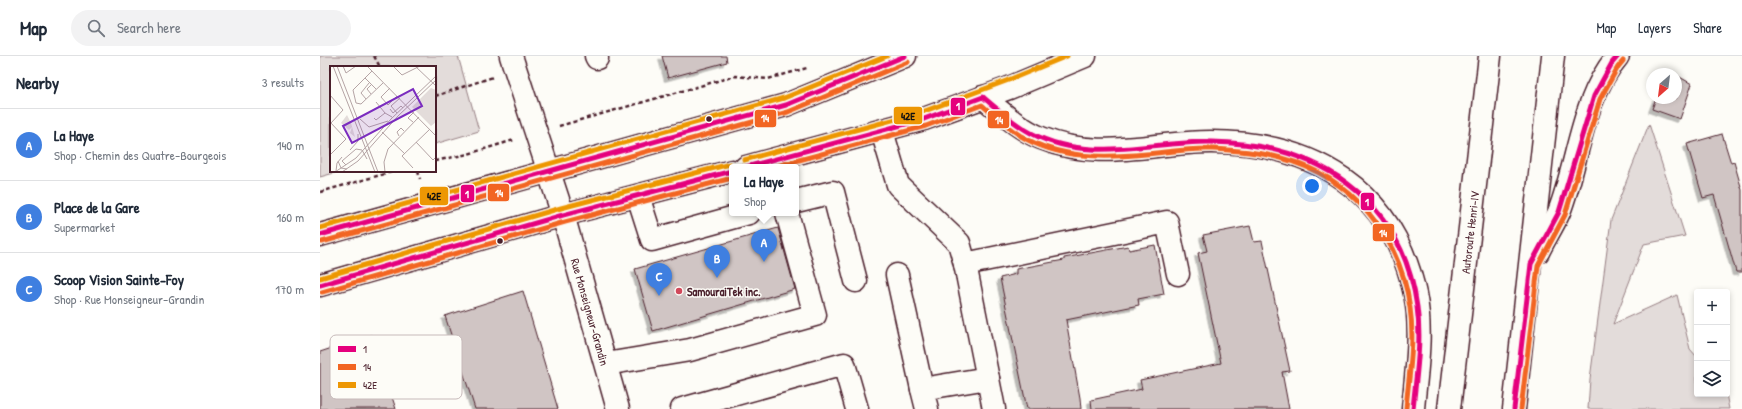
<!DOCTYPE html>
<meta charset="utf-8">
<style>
body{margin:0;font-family:"Patrick Hand",sans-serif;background:#f2f2f3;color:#1f2937}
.controls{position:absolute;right:12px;bottom:12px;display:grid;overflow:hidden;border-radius:4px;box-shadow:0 2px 6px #0003}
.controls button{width:36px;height:36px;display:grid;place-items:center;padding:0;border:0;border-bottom:1px solid #e0e1e3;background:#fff;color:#1f2937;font:20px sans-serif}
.compass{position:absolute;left:1326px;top:12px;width:36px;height:36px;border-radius:50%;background:#fff;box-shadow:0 2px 6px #0003;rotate:208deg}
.you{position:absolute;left:992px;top:130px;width:14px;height:14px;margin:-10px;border:3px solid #fff;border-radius:50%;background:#1a73e8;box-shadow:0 0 0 6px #1a73e833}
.badge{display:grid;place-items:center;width:26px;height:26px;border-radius:50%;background:#d1495b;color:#fff;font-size:13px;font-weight:700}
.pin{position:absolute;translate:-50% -33px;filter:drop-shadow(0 1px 2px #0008)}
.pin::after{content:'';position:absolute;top:21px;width:14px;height:12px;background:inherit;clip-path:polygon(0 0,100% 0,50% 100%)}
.popup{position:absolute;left:409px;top:108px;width:70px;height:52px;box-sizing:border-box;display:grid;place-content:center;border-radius:4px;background:#fff;filter:drop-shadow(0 1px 3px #0005);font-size:13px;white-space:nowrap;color:#747a83}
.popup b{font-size:15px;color:#1f2937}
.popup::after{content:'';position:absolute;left:50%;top:100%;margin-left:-8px;border:8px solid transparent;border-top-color:#fff}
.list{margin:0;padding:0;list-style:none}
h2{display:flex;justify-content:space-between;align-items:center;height:52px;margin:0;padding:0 16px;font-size:17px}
h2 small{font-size:13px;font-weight:400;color:#747a83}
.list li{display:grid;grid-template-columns:26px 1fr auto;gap:12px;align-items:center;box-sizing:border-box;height:72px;padding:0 16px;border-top:1px solid #e0e1e3}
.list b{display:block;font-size:15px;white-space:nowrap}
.list p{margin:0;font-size:13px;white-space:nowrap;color:#747a83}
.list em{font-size:13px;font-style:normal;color:#747a83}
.icon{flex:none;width:22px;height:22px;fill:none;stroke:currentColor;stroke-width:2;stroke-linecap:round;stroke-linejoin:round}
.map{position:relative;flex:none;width:1422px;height:353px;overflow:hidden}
header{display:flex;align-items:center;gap:24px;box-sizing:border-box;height:56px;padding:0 20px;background:#fff;border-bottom:1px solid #e0e1e3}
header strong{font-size:19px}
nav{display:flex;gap:22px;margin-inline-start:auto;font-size:14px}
.search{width:280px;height:36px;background:#f2f2f3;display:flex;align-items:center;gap:10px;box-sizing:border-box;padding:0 14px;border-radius:22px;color:#747a83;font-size:15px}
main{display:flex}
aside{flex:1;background:#fff}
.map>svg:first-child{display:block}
.green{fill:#e3dcda;stroke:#967e82}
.building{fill:#d0c5c4;stroke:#4a1f2b;filter:url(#shadow)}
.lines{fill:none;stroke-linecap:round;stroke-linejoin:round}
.minor-casing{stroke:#4a1f2b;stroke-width:25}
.major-casing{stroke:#4a1f2b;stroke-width:25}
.highway-casing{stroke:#4a1f2b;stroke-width:25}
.path{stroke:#4a1f2b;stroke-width:2.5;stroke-dasharray:4 3;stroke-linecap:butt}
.minor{stroke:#fdfcf7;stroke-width:22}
.major{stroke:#fdfcf7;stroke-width:22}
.highway{stroke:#fdfcf7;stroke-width:22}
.bus-1-casing{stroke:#fdfcf7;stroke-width:8}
.bus-2-casing{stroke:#fdfcf7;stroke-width:8}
.bus-3-casing{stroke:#fdfcf7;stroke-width:8}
.bus-1{stroke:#e5007d;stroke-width:5}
.bus-2{stroke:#f26522;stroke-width:5}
.bus-3{stroke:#ed9704;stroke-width:5}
.bus-dot{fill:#4a1f2b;stroke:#fdfcf7;stroke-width:1.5}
.poi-dot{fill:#d1495b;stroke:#fdfcf7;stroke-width:1.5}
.labels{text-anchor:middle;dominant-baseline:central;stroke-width:3;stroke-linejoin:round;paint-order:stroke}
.street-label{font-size:12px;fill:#4a1f2b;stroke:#fdfcf7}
.poi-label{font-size:12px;font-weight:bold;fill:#4a1f2b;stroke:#fdfcf7;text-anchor:start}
.inset-road{fill:none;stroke:#b5a4a5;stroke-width:1}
.view{fill:#7b2cbf;fill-opacity:0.15;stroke:#7b2cbf;stroke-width:2}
.inset-edge{fill:none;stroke:#4a1f2b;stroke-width:2}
.key{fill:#fdfcf7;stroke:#c7baba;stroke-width:1}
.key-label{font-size:11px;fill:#4a1f2b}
.line-badge{stroke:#fdfcf7;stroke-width:1.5}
.badge-label{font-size:11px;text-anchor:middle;font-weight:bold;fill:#fff}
.pale-badge-label{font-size:11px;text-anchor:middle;font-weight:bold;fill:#111}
</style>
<header>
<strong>Map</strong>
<div class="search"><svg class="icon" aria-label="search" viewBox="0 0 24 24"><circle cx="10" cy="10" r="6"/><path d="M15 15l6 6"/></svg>Search here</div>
<nav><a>Map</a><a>Layers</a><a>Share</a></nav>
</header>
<main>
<aside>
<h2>Nearby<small>3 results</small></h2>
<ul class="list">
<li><span class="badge" style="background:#3f7fe0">A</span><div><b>La Haye</b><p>Shop · Chemin des Quatre-Bourgeois</p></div><em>140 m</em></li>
<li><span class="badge" style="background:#3f7fe0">B</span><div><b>Place de la Gare</b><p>Supermarket</p></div><em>160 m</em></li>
<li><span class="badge" style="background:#3f7fe0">C</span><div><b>Scoop Vision Sainte-Foy</b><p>Shop · Rue Monseigneur-Grandin</p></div><em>170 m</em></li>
</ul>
</aside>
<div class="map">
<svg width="1422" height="353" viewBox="0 0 1422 353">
<defs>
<filter id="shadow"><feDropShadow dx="-3.5" dy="3.5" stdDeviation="0" flood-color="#0004"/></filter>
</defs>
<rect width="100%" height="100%" fill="#fdfcf7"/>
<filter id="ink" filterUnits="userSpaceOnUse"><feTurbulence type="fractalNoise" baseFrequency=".025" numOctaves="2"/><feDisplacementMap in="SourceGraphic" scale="8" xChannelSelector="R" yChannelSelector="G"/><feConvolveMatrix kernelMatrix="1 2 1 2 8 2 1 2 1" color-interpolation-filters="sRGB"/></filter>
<g filter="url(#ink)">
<g class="green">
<polygon points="0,0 138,0 159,75 115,88 115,11 11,11 11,115 21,115 0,121"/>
<polygon points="1329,68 1365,180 1324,188 1293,268 1357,239 1370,293 1377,301 1377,338 1406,338 1409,353 1268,353 1270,323 1291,164"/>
</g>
<g class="building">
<polygon points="342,0 406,0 407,6 348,22"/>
<polygon points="1356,19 1372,28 1360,63 1332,53 1336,42 1356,42"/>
<polygon points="1402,78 1411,107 1414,106 1422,134 1422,216 1416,216 1394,139 1383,142 1367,88"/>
<polygon points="930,170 934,186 942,185 963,283 970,315 962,316 969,353 772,353 771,344 822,333 820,324 901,307 878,197 887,195 883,179"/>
<polygon points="458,172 475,233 333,275 315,213"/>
<polygon points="835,189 844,238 818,243 819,249 746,264 760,342 761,353 707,353 680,222 696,218 696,213 744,204 744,202 808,190 809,194"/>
<polygon points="203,235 238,353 155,353 125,260"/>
<polygon points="51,279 76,353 0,353 0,296"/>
</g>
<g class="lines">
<defs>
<g id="minor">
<path id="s1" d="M 191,0 L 243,159 L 298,353"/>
<polyline points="276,0 277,2"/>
<polyline points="562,75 578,129 639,187 645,208 847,166 858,218"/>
<polyline points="318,140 332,184 429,157"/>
<polyline points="476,145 513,136 536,225"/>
<polyline points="645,208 674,353"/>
<polyline points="577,219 602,333"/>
<polyline points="286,308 370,294 495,259 467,157"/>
<polyline points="362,353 524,308 537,353"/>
<polyline points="607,353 602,333 668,322"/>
</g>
<g id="major">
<polyline points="426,111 604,63 689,32 765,0"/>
<polyline points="0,179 466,49 585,0"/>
<polyline points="0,229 243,159 412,115"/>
</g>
<g id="highway">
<path d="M 663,41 C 681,56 699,73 721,82 C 778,106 832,86 891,86 C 993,86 1073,134 1095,238 C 1103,276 1096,316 1093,353"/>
<path d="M 1218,196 C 1224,183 1233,170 1239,156 C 1259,105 1261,43 1298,0"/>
<path id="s2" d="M 1129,353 L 1170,0"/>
<polyline points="1194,353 1233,0"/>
</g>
</defs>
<use href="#minor" class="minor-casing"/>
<use href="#major" class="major-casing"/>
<use href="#highway" class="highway-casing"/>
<g class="path">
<polyline points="54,0 60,11"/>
<polyline points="115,40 173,21"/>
<polyline points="239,70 415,20 448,23 487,12"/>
<polyline points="115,105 148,98 194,84"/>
<polyline points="98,115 100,123"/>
<polyline points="0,136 75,115"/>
</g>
<use href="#minor" class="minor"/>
<use href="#major" class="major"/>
<use href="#highway" class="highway"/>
<defs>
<g id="bus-1">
<path d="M 426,111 L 604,63 L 663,41 C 678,54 694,68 711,77 C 768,108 831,85 891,86 C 996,87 1082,141 1097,251 C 1102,285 1096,319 1093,353"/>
<polyline points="0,179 466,49 585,0"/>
<polyline points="0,229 243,159 412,115"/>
<polyline points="1194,353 1211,208 1239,156 1274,40 1292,7 1298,0"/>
</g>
<g id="bus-2">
<path d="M 453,111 L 606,70 L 662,49 C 674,60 687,71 701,80 C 739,103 784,102 826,98 C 848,96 870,92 892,93 C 915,94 939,96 961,102 C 1032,121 1080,179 1090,252 C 1095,285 1089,319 1086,352"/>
<polyline points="2,186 468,56 588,6"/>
<polyline points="2,236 245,166 412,122"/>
<polyline points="1201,353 1218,210 1245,159 1280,43 1298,11 1303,5"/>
</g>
<g id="bus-3">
<polyline points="424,104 602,56 686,25 747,0"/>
<polyline points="0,172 464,42 567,0"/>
<polyline points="0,222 241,152 410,108"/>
</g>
</defs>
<use href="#bus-1" class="bus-1-casing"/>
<use href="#bus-2" class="bus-2-casing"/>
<use href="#bus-3" class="bus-3-casing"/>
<use href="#bus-1" class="bus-1"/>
<use href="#bus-2" class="bus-2"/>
<use href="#bus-3" class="bus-3"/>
</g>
</g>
<g class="bus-dot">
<circle cx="389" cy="63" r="3.5"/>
<circle cx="180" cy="185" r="3.5"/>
</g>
<circle class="poi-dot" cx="359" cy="235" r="4"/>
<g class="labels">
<g class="street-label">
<text stroke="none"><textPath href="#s2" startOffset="178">Autoroute Henri-IV</textPath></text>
<text stroke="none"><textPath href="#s1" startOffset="268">Rue Monseigneur-Grandin</textPath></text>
</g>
<g class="poi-label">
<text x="367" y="235">SamouraiTek inc.</text>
</g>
</g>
<g transform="translate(10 10)">
<rect width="106" height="106" fill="#fdfcf7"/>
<path d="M 101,22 L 106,24 L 106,56 L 101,60 L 82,41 ZM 17,49 L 21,57 L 25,71 L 20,67 L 22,61 L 19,64 L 11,57 Z" fill="#e3dcda"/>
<path class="inset-road" d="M 3,0 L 45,106M 7,0 L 48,106M 13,0 L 16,7 L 26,0M 37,0 L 106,70M 63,0 L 72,9 L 90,0M 85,0 L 106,20M 42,5 L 23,24 L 26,37 L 31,38 L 53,17M 35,12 L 46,23M 60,22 L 51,31 L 58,39 L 67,30M 41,28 L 37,23 L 41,19M 0,29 L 13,44 L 1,57M 36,33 L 31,27 L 39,17M 46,36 L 55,47M 60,43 L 63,47 L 71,40 L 73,42M 67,47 L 61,40 L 70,32M 44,52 L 46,54 L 55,47 L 62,51M 30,53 L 39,61 L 58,55M 0,56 L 16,73 L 0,89M 83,56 L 78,52 L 84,46M 52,66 L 75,88M 69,70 L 67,66 L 71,62 L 74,65M 86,76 L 103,94 L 106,91M 20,84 L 28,75 L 28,68M 8,95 L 11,102 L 17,103M 16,99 L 12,95 L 26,83 L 32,84 L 37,93M 83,102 L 72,90 L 100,63M 6,105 L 7,97 L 12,91M 5,106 L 26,92 L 61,53 L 106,10M 12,106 L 28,95 L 68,50 L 106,14M 55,106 L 54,96 L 58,83 L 89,51"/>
<path class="view" d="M 83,23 L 92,40 L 22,77 L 13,60 Z"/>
<rect width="106" height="106" class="inset-edge"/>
</g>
<rect x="10" y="279" width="132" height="64" rx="6" class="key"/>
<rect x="18" y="290" width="18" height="6" fill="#e5007d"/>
<rect x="18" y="308" width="18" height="6" fill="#f26522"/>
<rect x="18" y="326" width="18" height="6" fill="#ed9704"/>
<g class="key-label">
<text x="43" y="297">1</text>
<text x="43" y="315">14</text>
<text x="43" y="333">42E</text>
</g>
<g class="line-badge">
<rect x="630" y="41" width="16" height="19" rx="4" fill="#e5007d"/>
<rect x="573" y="50" width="30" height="19" rx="4" fill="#ed9704"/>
<rect x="434" y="53" width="23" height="19" rx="4" fill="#f26522"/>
<rect x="667" y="54" width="23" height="19" rx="4" fill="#f26522"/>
<rect x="167" y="127" width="23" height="19" rx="4" fill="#f26522"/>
<rect x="140" y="128" width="15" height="19" rx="4" fill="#e5007d"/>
<rect x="99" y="130" width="30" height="20" rx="4" fill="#ed9704"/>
<rect x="1040" y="136" width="15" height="19" rx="4" fill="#e5007d"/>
<rect x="1052" y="167" width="23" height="19" rx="4" fill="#f26522"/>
</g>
<g class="badge-label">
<text x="638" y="54">1</text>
<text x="445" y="66">14</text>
<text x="679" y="68">14</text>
<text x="179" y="141">14</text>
<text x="147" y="142">1</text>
<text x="1047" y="150">1</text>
<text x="1063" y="181">14</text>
</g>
<g class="pale-badge-label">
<text x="588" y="64">42E</text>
<text x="114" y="144">42E</text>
</g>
</svg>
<div class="controls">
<button>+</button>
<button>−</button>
<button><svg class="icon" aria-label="layers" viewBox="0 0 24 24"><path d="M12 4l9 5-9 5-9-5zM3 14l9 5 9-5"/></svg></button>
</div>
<svg class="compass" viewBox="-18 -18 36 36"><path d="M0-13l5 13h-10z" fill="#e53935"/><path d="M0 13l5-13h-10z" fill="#747a83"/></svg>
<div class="you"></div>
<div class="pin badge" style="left:444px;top:206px;background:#3f7fe0">A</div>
<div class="popup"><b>La Haye</b>Shop</div>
<div class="pin badge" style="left:397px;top:222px;background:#3f7fe0">B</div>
<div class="pin badge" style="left:339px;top:240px;background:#3f7fe0">C</div>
</div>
</main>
